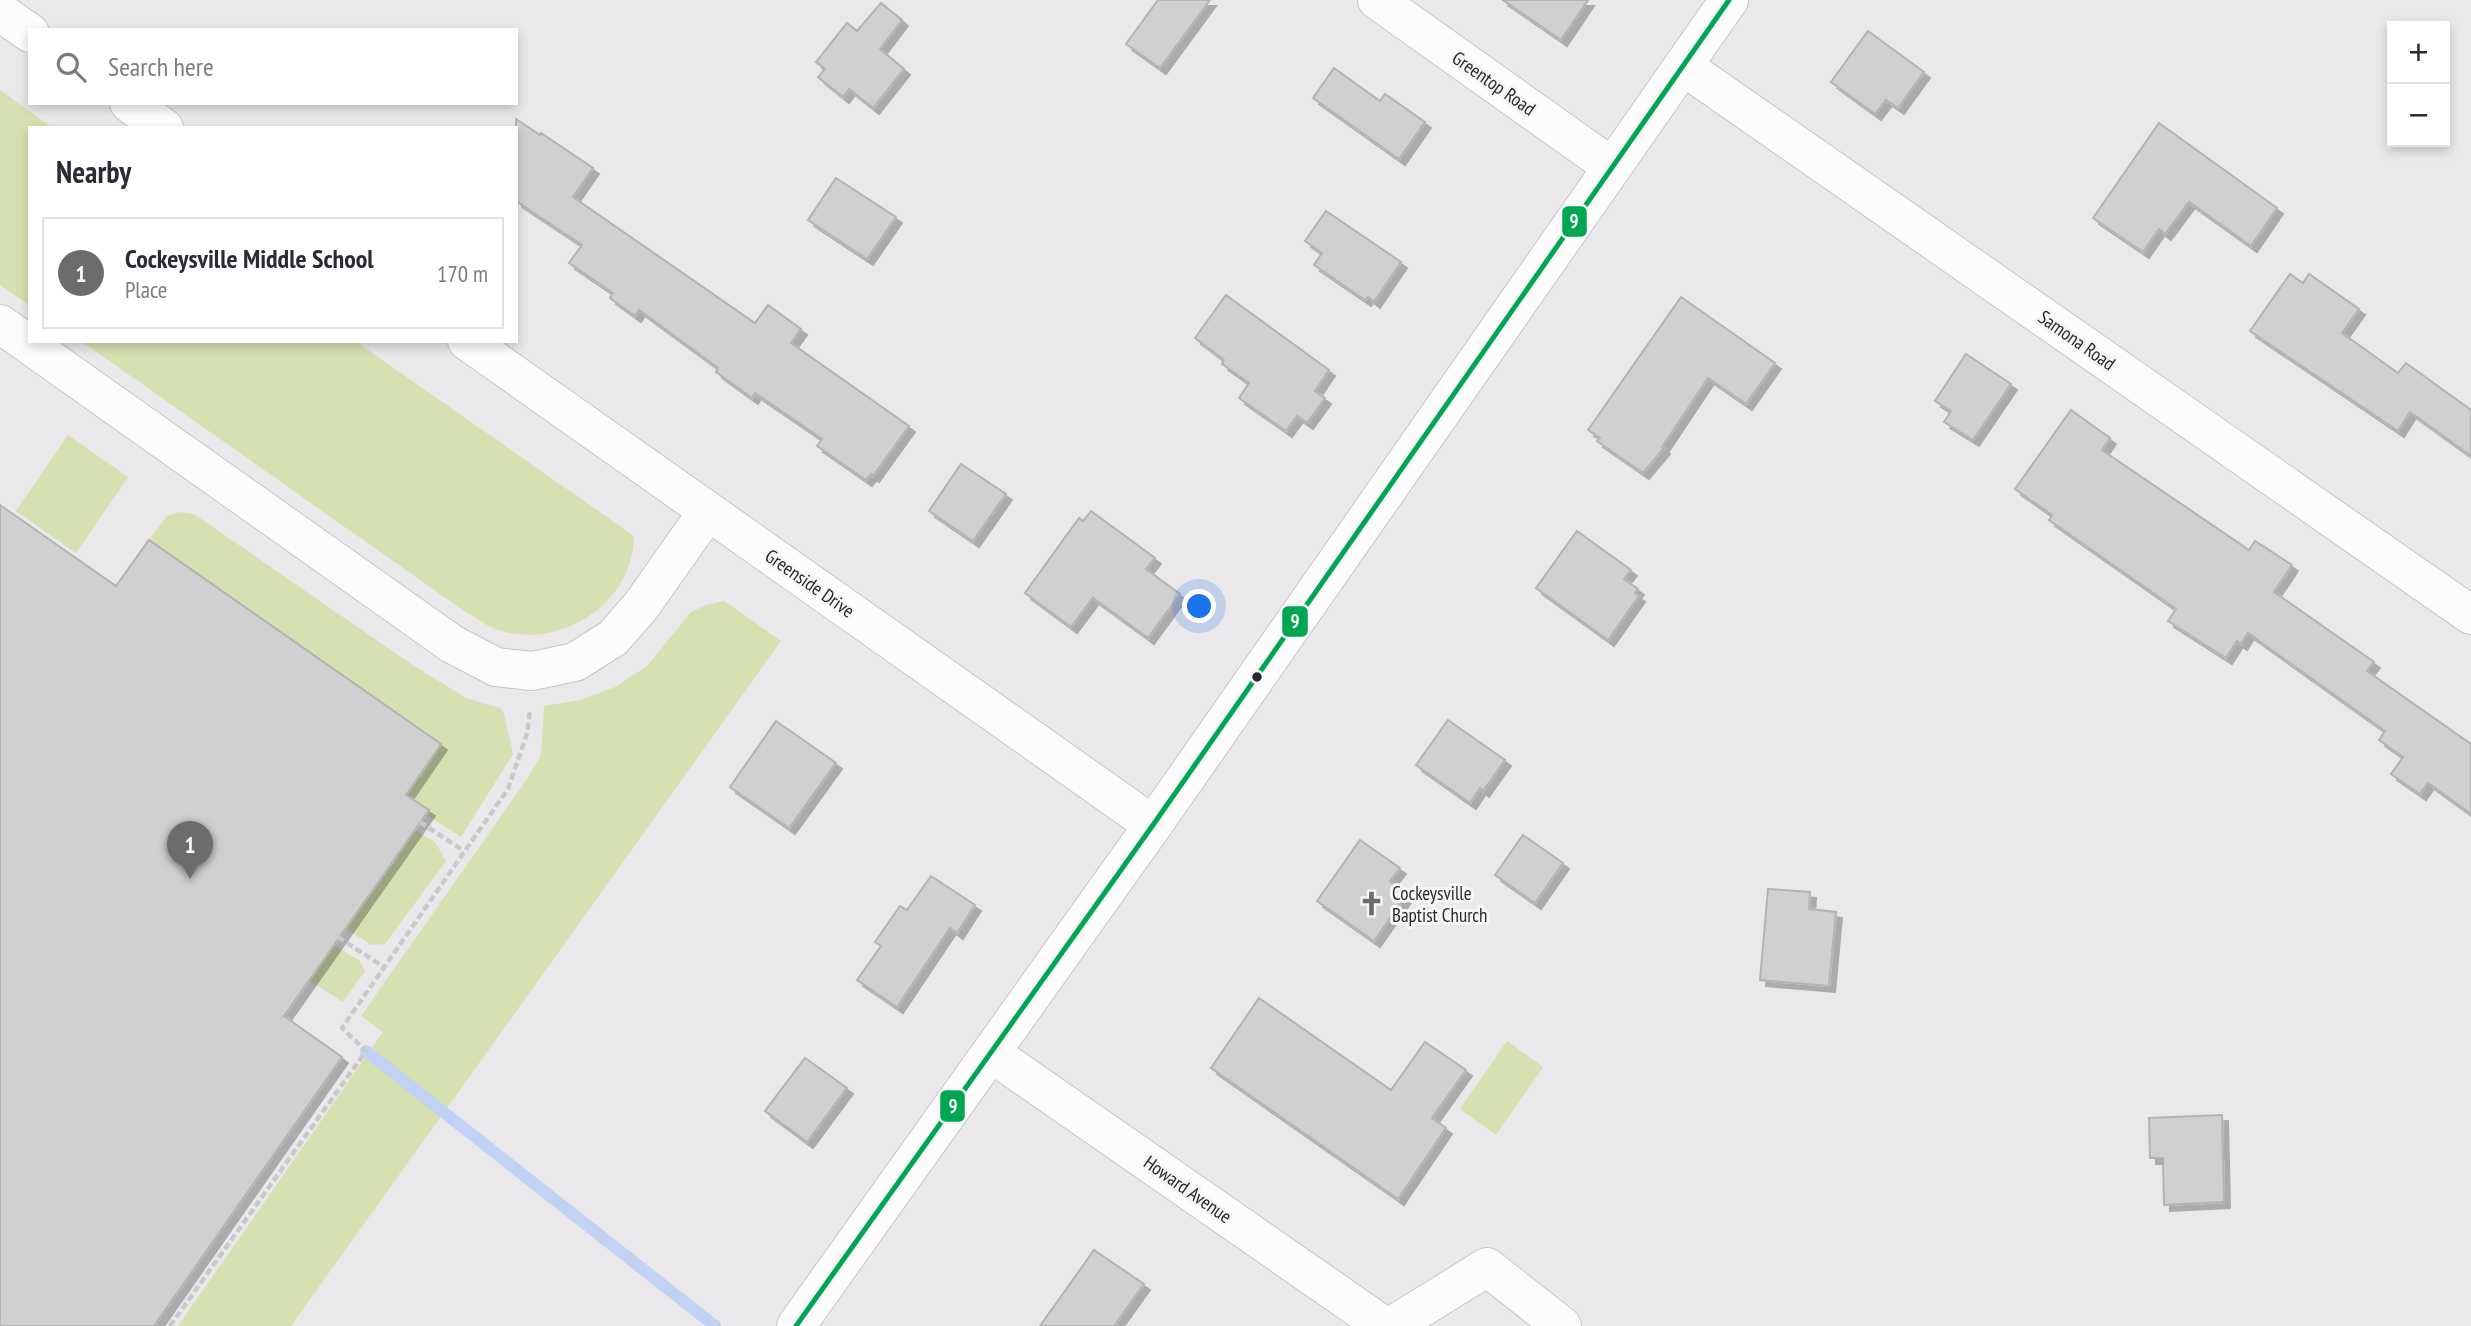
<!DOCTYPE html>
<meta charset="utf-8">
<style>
body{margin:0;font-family:"PT Sans Narrow",sans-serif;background:#f2f2f3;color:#2b2b33}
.controls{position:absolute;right:21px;top:21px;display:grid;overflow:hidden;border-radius:0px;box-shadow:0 4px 10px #0003}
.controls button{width:63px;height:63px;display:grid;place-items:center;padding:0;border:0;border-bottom:2px solid #e1e1e2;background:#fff;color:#2b2b33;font:35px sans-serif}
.you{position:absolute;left:1200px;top:607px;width:24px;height:24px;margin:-18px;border:5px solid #fff;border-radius:50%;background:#1a73e8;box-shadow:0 0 0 10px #1a73e833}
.badge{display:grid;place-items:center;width:46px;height:46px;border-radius:50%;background:#6d6b6d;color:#fff;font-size:23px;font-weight:700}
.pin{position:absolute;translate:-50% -58px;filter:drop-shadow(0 2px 4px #0008)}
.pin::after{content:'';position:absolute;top:37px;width:24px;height:21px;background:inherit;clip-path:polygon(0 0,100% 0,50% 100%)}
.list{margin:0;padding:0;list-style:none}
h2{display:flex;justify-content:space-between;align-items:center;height:91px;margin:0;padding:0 28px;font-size:30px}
h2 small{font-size:23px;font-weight:400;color:#7c7c81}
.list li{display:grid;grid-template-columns:46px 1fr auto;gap:21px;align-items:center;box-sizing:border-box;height:112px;margin:0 14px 14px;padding:0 14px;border:2px solid #e1e1e2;border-radius:0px}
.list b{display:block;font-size:26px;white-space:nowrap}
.list p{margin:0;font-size:23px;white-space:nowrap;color:#7c7c81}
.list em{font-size:23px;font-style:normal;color:#7c7c81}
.icon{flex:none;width:38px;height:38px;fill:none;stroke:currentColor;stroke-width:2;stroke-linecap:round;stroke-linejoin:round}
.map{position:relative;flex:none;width:2471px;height:1326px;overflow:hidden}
.search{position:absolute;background:#fff;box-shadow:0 4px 10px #0003;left:28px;top:28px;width:490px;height:77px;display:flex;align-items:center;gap:18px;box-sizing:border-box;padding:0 24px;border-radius:0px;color:#7c7c81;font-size:26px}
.panel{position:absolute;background:#fff;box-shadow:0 4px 10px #0003;left:28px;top:126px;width:490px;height:217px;border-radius:0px}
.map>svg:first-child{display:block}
.green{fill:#d5e1b0}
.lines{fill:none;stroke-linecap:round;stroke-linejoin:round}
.stream{stroke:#c1d2f4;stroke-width:12}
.building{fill:#d1cfd0;stroke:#b4b3b3;stroke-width:2;filter:url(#shadow)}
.minor-casing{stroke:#c7c5c7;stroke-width:40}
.path{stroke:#cac9ca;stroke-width:4.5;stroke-dasharray:7 3.5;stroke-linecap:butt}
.minor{stroke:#fcfcfc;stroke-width:38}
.bus-1-casing{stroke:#f8f5f8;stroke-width:10}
.bus-1{stroke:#00a651;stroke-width:5}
.bus-dot{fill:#2a282a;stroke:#f8f5f8;stroke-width:2.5}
.labels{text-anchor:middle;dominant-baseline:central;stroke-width:6;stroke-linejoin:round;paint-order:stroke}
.street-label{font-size:19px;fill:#2a282a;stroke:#f8f5f8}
.poi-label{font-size:19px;fill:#2a282a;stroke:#f8f5f8;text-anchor:start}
.line-badge{stroke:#f8f5f8;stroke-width:2.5}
.badge-label{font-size:19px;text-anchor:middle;font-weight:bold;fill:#fff}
</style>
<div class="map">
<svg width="2471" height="1326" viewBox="0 0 2471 1326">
<defs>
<filter id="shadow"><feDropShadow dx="6" dy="6" stdDeviation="0" flood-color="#0004"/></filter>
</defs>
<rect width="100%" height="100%" fill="#eae8ea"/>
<g class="green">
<polygon points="0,90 53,128 30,128 30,306 0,285"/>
<path d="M 81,341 L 355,341 L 634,536 C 633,604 561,650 498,630 C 486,626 475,617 464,611 Z"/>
<polygon points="68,435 128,477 76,553 16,511"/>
<polygon points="179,512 194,514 411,664 466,698 500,708 504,714 513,754 461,837 425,814 428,810 406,795 441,744 149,540 167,516"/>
<polygon points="724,601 781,641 291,1326 178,1326 383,1032 361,1016 529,776 541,755 544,706 581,700 615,687 647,666 691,612 706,605"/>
<polygon points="414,829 435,842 446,861 385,944 371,945 345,928"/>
<polygon points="334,945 360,961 365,971 343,1002 309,980"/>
<polygon points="1507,1041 1543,1067 1496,1135 1460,1109"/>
</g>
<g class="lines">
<polyline class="stream" points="366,1051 715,1326"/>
</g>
<g class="building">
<polygon points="1158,0 1210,0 1160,68 1126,44"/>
<polygon points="1503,0 1588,0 1561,40"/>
<polygon points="881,3 902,20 880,49 904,69 873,108 849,89 843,97 818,77 825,69 816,62 847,23 857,31"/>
<polygon points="1868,31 1924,72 1898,108 1886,100 1875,114 1831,82"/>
<polygon points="1334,68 1380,101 1385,94 1425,122 1399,159 1313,98"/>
<polygon points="516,119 540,135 541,133 593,168 573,197 755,323 768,305 801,329 791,343 909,426 873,476 871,474 866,480 817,446 822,439 755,393 752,398 716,372 718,368 639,310 635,316 610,298 613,293 569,263 582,245 516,201"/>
<polygon points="2159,123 2277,208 2251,246 2189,202 2165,234 2159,229 2143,252 2093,218"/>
<polygon points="836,178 896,217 867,259 808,220"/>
<polygon points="1326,211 1401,262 1374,302 1368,297 1365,300 1314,265 1322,253 1305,241"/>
<polygon points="2290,274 2303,283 2309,274 2359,309 2342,333 2398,373 2406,363 2471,410 2471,456 2410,412 2398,431 2250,331"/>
<polygon points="1226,295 1329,370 1315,391 1325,398 1307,423 1297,416 1286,431 1239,398 1249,383 1222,364 1224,360 1195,338"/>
<polygon points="1681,297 1775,363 1746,404 1708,378 1662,447 1664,448 1643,473 1597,441 1600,438 1588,430"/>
<polygon points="1966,354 2011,384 1973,440 1944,422 1951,411 1935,401"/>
<polygon points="2071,410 2110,438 2102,450 2249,550 2255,541 2292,565 2274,592 2374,662 2367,671 2471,744 2471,814 2428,783 2420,794 2391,774 2403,757 2379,740 2385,731 2248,633 2241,644 2237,641 2226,658 2168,621 2176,609 2049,520 2052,515 2015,489"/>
<polygon points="961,464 1006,494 973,541 929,511"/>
<polygon points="0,505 116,586 149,540 441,744 406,795 429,810 284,1016 342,1057 154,1326 0,1326"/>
<polygon points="1091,511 1155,558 1146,569 1180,594 1148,638 1093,598 1071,627 1025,593 1079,518 1083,521"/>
<polygon points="1577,531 1631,570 1624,579 1638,589 1635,593 1639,596 1608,640 1536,588"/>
<polygon points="1448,720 1505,760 1483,791 1480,788 1470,803 1416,765"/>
<polygon points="776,721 836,763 789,828 730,787"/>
<polygon points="1523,835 1563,863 1535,903 1495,875"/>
<polygon points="1360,840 1400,868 1390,881 1407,894 1374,941 1317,901"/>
<polygon points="931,876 975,905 957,933 950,928 897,1007 857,980 881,946 875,942 900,906 907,910"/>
<polygon points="1768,889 1810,892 1809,909 1836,912 1829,986 1760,980"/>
<polygon points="1259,998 1391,1090 1425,1042 1466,1070 1432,1118 1446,1128 1398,1199 1211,1068"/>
<polygon points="805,1058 847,1088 807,1142 765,1111"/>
<polygon points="2222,1115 2224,1202 2164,1205 2163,1158 2150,1158 2149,1118"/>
<polygon points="1094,1250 1144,1284 1114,1326 1040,1326"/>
</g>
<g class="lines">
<defs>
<g id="minor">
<polyline points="1377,0 1612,167"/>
<polyline points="0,12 30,33"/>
<polyline points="1683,66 2471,615"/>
<polyline points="129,103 164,128"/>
<polyline points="0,324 452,644 496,667 532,671 575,662 613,638 641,606 708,511"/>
<polyline points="467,341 1153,825"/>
<polyline points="991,1053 1384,1326"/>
<polyline points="796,1326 1153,825 1729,0"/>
<polyline points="1392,1326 1487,1267 1562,1326"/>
</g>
</defs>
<use href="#minor" class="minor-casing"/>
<g class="path">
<polyline points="420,822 464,851"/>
<polyline points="338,937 384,967"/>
<polyline points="170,1326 366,1051 342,1028 508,789 527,734 530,710"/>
</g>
<use href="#minor" class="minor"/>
<defs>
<polyline id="bus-1" points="796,1326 1153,825 1729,0"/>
</defs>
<use href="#bus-1" class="bus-1-casing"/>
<use href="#bus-1" class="bus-1"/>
</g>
<defs>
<symbol id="church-bare" viewBox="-9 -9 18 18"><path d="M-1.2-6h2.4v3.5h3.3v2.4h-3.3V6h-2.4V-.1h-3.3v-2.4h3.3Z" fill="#6d6b6d" stroke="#f8f5f8" stroke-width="2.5" paint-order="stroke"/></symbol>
</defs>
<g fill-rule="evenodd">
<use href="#church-bare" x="1354" y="886" width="35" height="35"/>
</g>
<circle class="bus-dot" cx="1257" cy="677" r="6"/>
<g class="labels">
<g class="street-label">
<text transform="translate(1494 83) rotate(35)">Greentop Road</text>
<text transform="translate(2077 340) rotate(35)">Samona Road</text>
<text transform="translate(810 583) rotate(35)">Greenside Drive</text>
<text transform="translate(1188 1189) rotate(35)">Howard Avenue</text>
</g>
<g class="poi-label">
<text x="1392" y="893">Cockeysville<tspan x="1392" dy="22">Baptist Church</tspan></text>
</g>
</g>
<g class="line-badge">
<rect x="1561" y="205" width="27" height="33" rx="7" fill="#00a651"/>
<rect x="1281" y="605" width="28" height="33" rx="7" fill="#00a651"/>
<rect x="939" y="1089" width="27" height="34" rx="7" fill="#00a651"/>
</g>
<g class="badge-label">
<text x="1574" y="228">9</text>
<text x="1295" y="628">9</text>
<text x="953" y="1113">9</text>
</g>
</svg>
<div class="controls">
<button>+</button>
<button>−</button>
</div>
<div class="you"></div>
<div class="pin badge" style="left:190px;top:879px">1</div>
<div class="search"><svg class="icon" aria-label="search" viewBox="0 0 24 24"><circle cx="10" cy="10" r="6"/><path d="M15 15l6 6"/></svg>Search here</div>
<section class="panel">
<h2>Nearby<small></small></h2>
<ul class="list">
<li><span class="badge">1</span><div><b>Cockeysville Middle School</b><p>Place</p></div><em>170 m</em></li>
</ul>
</section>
</div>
